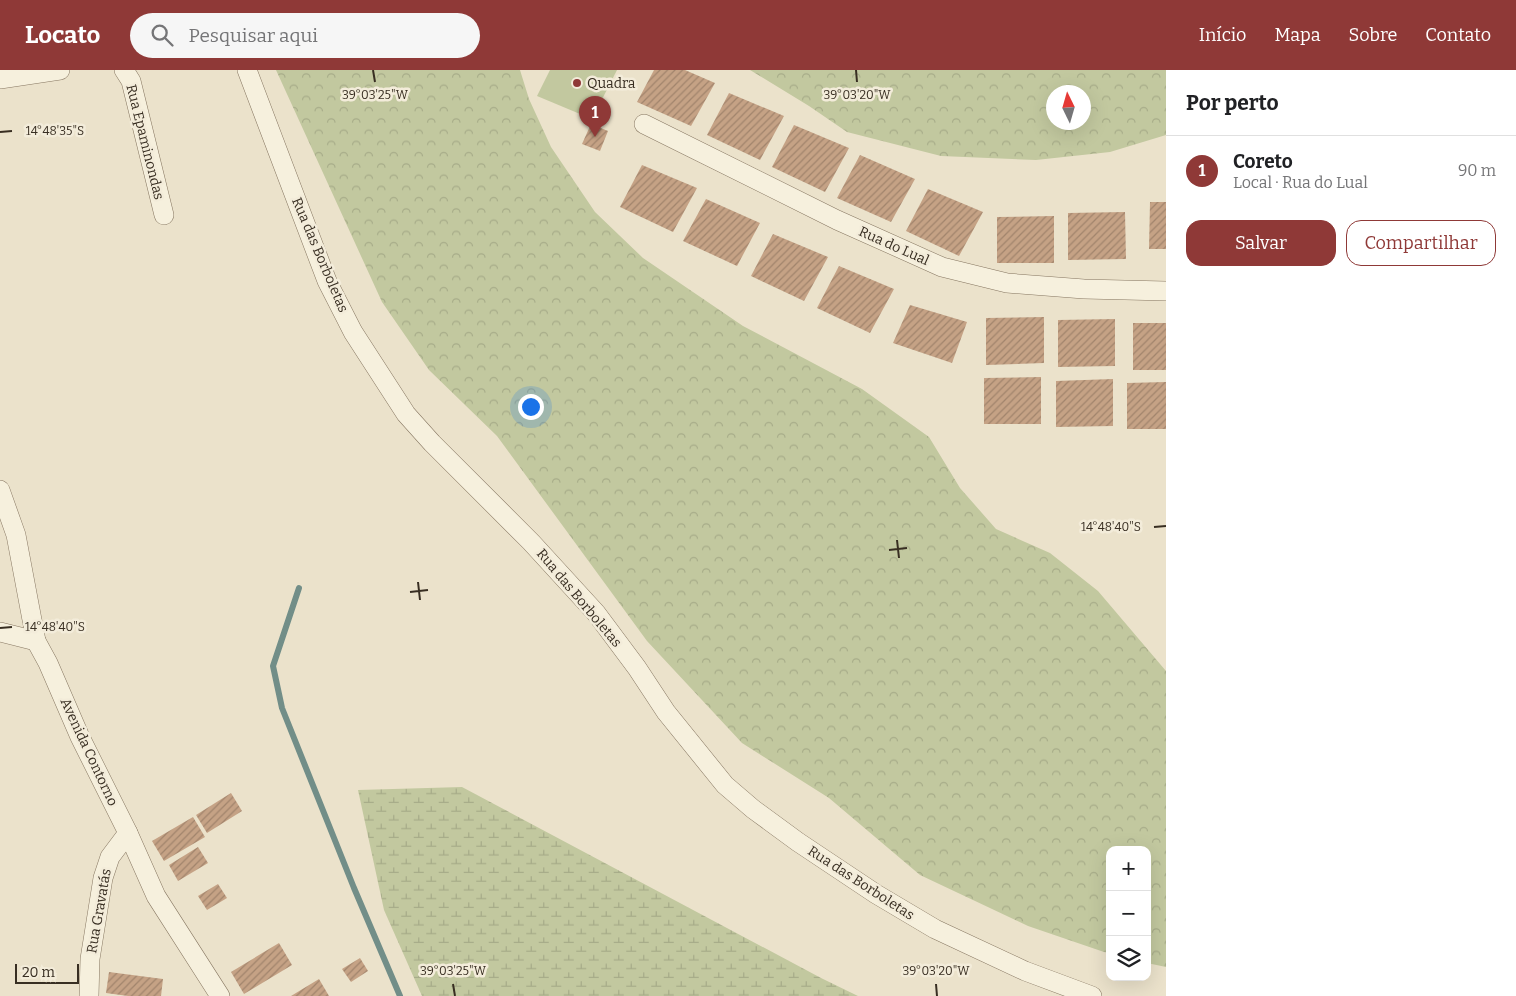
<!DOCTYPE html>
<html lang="pt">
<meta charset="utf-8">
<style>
body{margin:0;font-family:Bitter,serif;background:#f6f6f6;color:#202124}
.controls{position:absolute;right:15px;bottom:15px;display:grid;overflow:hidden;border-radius:10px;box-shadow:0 5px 20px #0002}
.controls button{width:45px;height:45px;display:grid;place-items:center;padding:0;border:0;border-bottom:1px solid #e0e0e0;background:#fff;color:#202124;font:25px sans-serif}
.compass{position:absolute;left:1046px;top:15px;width:45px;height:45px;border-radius:50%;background:#fff;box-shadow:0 5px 20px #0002;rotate:355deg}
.scale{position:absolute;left:15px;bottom:12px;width:64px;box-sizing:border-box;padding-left:5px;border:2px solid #382e22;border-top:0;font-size:14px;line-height:18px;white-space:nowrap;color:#382e22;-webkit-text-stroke:4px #f3ecda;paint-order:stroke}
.you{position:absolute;left:530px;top:336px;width:18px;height:18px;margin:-12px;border:4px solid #fff;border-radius:50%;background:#1a73e8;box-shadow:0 0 0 8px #1a73e833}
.badge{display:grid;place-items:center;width:32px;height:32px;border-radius:50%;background:#8f3937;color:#fff;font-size:16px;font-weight:700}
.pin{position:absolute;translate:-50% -41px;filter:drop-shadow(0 1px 2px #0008)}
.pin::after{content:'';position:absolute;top:26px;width:18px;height:15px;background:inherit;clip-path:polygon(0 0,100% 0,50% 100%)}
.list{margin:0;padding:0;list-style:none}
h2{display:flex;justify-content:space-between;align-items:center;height:65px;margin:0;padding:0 20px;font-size:21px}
h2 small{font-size:16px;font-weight:400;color:#757577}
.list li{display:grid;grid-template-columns:32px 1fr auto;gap:15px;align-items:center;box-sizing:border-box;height:70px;padding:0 20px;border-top:1px solid #e0e0e0}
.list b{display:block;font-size:19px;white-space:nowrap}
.list p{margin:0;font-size:16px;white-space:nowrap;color:#757577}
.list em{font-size:16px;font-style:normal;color:#757577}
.actions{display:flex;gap:10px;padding:15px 20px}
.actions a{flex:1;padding:11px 0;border:1px solid #8f3937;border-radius:15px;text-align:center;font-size:18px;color:#8f3937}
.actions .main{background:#8f3937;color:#fff}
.icon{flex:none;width:28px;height:28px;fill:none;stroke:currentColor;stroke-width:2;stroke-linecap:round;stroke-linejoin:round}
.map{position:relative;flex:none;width:1166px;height:926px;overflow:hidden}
header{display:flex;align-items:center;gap:30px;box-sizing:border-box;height:70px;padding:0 25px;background:#8f3937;color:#fff}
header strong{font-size:24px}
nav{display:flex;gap:28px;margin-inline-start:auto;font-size:18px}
.search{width:350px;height:45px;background:#f6f6f6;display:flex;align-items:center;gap:12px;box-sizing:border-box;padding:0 18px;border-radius:28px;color:#757577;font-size:19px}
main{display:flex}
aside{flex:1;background:#fff}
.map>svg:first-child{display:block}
.grass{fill:#c2c89f}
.forest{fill:url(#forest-crowns);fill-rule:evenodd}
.wetland{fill:url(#wetland-marsh)}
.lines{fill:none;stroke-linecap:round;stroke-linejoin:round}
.stream{stroke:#728e88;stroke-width:6}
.building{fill:url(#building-hatch)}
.minor-casing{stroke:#867661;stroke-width:20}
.minor{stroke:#f6f0dd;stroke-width:19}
.ticks{fill:none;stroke:#382e22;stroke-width:2}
.poi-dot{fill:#8f3937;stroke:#f3ecda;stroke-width:2}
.labels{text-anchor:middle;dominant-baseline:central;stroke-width:5;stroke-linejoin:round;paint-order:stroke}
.poi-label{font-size:14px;fill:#382e22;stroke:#f3ecda;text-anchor:start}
.street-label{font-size:14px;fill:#382e22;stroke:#f3ecda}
.ticks-label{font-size:12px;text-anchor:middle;fill:#382e22;stroke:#f3ecda;stroke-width:5;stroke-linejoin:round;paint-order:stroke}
</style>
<header>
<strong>Locato</strong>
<div class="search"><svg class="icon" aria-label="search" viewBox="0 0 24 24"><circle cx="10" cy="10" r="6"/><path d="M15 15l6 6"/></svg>Pesquisar aqui</div>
<nav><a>Início</a><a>Mapa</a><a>Sobre</a><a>Contato</a></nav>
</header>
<main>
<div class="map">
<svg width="1166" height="926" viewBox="0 0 1166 926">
<defs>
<pattern id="forest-crowns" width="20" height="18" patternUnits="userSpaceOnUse" patternTransform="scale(1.25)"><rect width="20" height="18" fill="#c2c89f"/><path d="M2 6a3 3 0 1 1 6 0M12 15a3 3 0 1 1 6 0" fill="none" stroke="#a7ac89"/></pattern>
<pattern id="wetland-marsh" width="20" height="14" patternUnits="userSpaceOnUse" patternTransform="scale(1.25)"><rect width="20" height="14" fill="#c2c89f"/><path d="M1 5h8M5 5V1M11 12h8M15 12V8" fill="none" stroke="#a7ac89"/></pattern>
<pattern id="building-hatch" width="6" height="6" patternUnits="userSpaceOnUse" patternTransform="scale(1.25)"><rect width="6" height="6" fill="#c5a285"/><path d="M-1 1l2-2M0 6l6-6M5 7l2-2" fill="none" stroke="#a1846c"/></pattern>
</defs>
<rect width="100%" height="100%" fill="#ebe2cb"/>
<polygon class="grass" points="550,0 617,0 592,49 537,26"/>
<g class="forest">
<polygon points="276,0 520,0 529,29 551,77 595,142 643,188 743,256 862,319 929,367 960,418 996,459 1050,483 1098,521 1166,601 1166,897 1147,893 1147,780 1110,780 1110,883 1104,882 1028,856 920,805 829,728 742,673 647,571 497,366 429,300 382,232"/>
<path d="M 750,0 L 1166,0 L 1166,65 L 1110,82 L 1036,90 L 941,86 L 847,62 L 809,36 ZM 1054,22 L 1084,22 L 1084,52 L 1054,52 Z"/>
</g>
<polygon class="wetland" points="462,717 821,908 858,926 422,926 384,840 358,720"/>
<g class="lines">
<polyline class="stream" points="299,518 273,596 282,638 354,818 400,926"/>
</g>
<g class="building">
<polygon points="654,0 685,0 715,13 691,56 637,32"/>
<polygon points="729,23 784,46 760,90 707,65"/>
<polygon points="591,54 608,61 600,81 582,74"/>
<polygon points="794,55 849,78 825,122 772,97"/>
<polygon points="860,85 915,109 891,152 837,128"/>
<polygon points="642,95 697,118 673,162 620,137"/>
<polygon points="928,119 983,142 959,186 906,161"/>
<polygon points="706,129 760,153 737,196 683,171"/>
<polygon points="1150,132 1166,132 1166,179 1149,179"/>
<polygon points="1125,142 1126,189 1068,190 1068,143"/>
<polygon points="1054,146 1054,193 997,193 997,147"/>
<polygon points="773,164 828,187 804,231 751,206"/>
<polygon points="839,196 894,219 870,263 817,238"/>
<polygon points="910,235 967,252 952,293 893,273"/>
<polygon points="1044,247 1044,293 986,295 986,248"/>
<polygon points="1115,249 1115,296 1058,297 1058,250"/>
<rect x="1133" y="253" width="33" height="47"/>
<polygon points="1041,307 1041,354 984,354 984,308"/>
<polygon points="1113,309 1113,356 1056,357 1056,311"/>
<polygon points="1166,312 1166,359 1127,359 1127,313"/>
<polygon points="231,723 242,741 207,763 196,745"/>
<polygon points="193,747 205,767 164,791 152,771"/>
<polygon points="198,777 208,793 178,811 169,795"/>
<polygon points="218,814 227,828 207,840 198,826"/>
<polygon points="279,873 292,895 244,924 231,902"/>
<polygon points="360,888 368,901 351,912 342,899"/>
<polygon points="109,902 163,909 161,926 128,926 106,923"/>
<polygon points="319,909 329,926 291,926"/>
</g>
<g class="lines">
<defs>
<g id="minor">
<polyline points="124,0 131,11 164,145"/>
<polyline points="247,0 327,211 353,262 406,344 432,373 531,472 596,543 637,598 666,642 725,715 753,739 798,772 876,824 935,859 1025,901 1092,926"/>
<polyline points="0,9 60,0"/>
<polyline points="644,54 837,150 942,197 1007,213 1084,219 1166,221"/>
<polyline points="0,420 16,465 36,571 48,593 80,667 128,763 156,826 220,926"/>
<polyline points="0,562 36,571"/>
<polyline points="89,926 90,889 103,808 110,787 128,763"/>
</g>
</defs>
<use href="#minor" class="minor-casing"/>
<use href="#minor" class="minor"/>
</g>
<path class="ticks" d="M 373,0 L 375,12M 856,0 L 857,12M 0,62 L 12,61M 1154,457 L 1166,456M 897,470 L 899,488M 889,480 L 907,478M 418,512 L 420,530M 410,522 L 428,520M 0,558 L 12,557M 453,914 L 455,926M 936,914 L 937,926"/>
<circle class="poi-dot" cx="577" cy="13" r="5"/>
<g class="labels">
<g class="poi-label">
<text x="587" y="13">Quadra</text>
</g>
<g class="street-label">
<text transform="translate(145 72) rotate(76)">Rua Epaminondas</text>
<text transform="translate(894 176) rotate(24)">Rua do Lual</text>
<text transform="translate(320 185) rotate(67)">Rua das Borboletas</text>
<text transform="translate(579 528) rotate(50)">Rua das Borboletas</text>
<text transform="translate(89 682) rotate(65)">Avenida Contorno</text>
<text transform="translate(861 813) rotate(33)">Rua das Borboletas</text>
<text transform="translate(99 841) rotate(-80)">Rua Gravatás</text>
</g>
</g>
<g class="ticks-label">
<text x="375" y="29">39°03'25"W</text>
<text x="857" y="29">39°03'20"W</text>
<text x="55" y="65">14°48'35"S</text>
<text x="1111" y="461">14°48'40"S</text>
<text x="55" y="561">14°48'40"S</text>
<text x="453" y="905">39°03'25"W</text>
<text x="936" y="905">39°03'20"W</text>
</g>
</svg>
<div class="controls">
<button>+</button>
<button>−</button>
<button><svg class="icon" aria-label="layers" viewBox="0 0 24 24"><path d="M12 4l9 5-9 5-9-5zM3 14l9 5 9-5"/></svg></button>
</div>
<svg class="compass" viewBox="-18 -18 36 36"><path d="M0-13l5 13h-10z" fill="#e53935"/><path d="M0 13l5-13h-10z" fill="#757577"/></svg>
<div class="scale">20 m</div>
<div class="you"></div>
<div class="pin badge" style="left:595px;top:67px">1</div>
</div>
<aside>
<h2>Por perto<small></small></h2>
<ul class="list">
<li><span class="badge">1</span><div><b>Coreto</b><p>Local · Rua do Lual</p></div><em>90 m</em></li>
</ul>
<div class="actions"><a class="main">Salvar</a><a>Compartilhar</a></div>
</aside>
</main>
